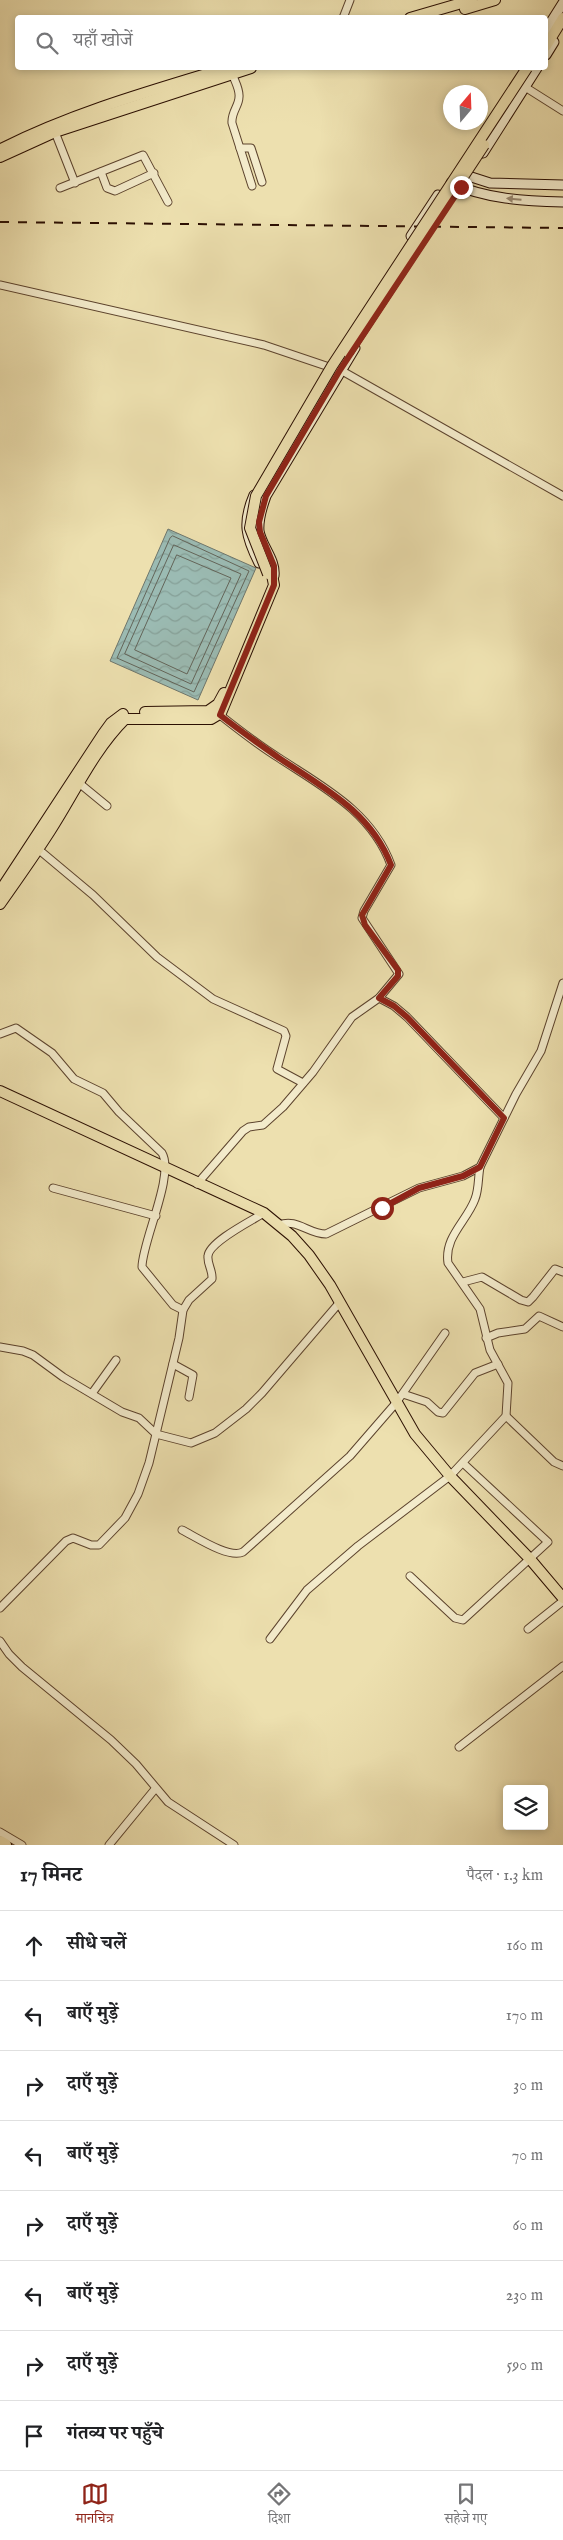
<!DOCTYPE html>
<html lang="hi">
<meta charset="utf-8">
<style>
body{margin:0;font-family:"IM FELL English","Noto Serif Devanagari",serif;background:#f2f2f2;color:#202124}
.controls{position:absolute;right:15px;bottom:15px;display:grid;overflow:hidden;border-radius:5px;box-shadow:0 2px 8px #0003}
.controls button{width:45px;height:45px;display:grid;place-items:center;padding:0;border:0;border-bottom:1px solid #e0e0e0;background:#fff;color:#202124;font:25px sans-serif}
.compass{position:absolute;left:443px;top:85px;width:45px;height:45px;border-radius:50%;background:#fff;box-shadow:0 2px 8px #0003;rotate:19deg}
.stop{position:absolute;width:15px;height:15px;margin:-11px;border:4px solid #8f2418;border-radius:50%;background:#fff}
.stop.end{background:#8f2418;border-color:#fff;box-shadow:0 1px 5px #0008}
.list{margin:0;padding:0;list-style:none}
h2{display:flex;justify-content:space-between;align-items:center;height:65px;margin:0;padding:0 20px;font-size:21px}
h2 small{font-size:16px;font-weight:400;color:#757577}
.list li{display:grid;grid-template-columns:32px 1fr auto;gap:15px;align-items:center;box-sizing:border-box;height:70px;padding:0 20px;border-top:1px solid #e0e0e0}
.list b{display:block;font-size:19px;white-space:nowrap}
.list em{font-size:16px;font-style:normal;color:#757577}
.icon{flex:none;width:28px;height:28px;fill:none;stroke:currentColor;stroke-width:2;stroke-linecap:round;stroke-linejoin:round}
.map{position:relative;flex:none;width:563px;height:1845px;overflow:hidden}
.search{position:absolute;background:#fff;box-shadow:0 2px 8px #0003;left:15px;right:15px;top:15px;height:55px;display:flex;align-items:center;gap:12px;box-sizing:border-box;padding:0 18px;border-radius:5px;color:#757577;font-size:19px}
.sheet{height:625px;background:#fff}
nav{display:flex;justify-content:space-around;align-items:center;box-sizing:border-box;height:70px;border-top:1px solid #e0e0e0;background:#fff;font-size:14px;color:#757577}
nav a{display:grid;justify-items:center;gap:2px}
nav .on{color:#8f2418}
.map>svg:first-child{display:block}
.water{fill:url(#water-waves);stroke:#6e766c}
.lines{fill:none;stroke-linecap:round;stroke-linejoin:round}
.shore{stroke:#63655a;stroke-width:1}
.street-casing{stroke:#5c432d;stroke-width:9}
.secondary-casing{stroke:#2b0f02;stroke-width:11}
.primary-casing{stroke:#2b0f02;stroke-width:12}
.highway-casing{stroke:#2b0f02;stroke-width:15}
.street{stroke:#f3ebcb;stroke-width:7}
.secondary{stroke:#f3ebcb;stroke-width:9}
.primary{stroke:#ede0af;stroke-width:10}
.highway{stroke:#ede0af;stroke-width:12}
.rail{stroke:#2b0f02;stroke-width:2;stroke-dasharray:9 9;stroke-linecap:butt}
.primary-bridge-casing{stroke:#2b0f02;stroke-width:12;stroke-linecap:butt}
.primary-bridge{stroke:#ede0af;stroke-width:10}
.oneway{fill:#998871}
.route{stroke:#8f2418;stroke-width:6}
</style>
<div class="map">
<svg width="563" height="1845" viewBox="0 0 563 1845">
<defs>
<pattern id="water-waves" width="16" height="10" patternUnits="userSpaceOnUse" patternTransform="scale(1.25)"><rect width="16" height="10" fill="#9bbbb3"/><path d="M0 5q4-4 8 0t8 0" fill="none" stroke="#86a098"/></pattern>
</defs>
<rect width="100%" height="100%" fill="#ede0af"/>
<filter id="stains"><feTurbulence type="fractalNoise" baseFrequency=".004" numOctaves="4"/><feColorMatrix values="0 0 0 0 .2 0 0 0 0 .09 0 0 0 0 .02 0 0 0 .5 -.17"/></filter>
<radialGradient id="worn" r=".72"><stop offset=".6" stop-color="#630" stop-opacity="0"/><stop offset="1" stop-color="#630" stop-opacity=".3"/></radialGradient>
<polygon class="water" points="168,529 256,568 198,700 110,661"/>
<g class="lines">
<g class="shore">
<polygon points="173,536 249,571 194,692 117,658 170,538"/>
<polygon points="174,545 241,574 191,684 125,654"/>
<polygon points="177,555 231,578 187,674 135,650"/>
</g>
<defs>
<g id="street">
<polyline points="343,18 350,0"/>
<path d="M 232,73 C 234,80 240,89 239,97 C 239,106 231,112 232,123 L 252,186"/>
<polyline points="525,87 563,111"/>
<polyline points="55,132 75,183"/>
<polyline points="240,148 251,148 262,182"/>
<polyline points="101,172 107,188 115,191 154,173"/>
<polyline points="60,188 143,155 168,202"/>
<polyline points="0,285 264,345 344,372 563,496"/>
<polyline points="79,783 107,806"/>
<polyline points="38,849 93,895 157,957 213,999 284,1031 286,1036 277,1069 303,1083"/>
<polyline points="379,998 394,1006 407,1017 504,1118"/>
<path d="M 0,1034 L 16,1028 L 52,1053 L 74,1079 L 103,1093 L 119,1112 L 162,1153 C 175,1175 142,1242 142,1267 L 173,1305 L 183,1310"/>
<path d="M 197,1184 L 243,1131 L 249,1127 L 263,1125 L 283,1107 L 313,1072 L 352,1017 L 379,998 L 399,974 L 362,918 L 364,911 L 391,865 C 372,812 323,787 279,758 C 258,745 239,730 220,715"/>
<polyline points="53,1188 156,1216"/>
<path d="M 279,1225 C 297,1218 308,1234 326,1234 L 419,1188 L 463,1176 L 480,1167 L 516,1094 L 541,1051 L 563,983"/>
<polyline points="463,1282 482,1277 521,1300 528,1302 533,1297 555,1269 563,1272"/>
<polyline points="486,1338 498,1333 525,1329 539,1316 563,1327"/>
<polyline points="0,1347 23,1351 33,1355 63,1377 122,1412 139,1418 156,1434 191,1443 215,1433 246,1409 262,1393 340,1302"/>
<polyline points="173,1364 193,1375 189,1397"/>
<polyline points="93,1392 116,1360"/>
<polyline points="403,1394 427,1402 438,1412 443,1413 475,1373 498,1364"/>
<polyline points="506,1416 554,1462 563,1466"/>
<path d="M 182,1530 C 196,1537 229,1559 243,1552 L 350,1456 L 396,1403 L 445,1333"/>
<polyline points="410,1576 455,1618 463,1620 548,1542 463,1463"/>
<path d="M 0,1608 L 66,1541 L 73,1538 L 91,1545 L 99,1545 L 125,1518 L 138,1494 L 149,1463 L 179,1338 L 183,1310 L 189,1300 L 212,1279 C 213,1271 207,1264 208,1256 C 209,1242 251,1221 264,1213"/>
<polyline points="528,1629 563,1601"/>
<path d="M 270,1639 L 307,1590 L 358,1546 L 450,1476 L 506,1416 L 508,1383 L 490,1350 L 480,1309 L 448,1263 C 444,1237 467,1221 475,1199 C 479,1189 478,1177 480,1167"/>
<polyline points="0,1641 9,1654 22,1667 111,1740 136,1764 168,1802 234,1845"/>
<polyline points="459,1747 563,1666"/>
<polyline points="0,1832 22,1845"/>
<polyline points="109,1845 155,1789"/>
</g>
<g id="secondary">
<polyline points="546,30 563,3"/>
<polyline points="546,55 554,42"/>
<polyline points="483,153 537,68"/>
<polyline points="459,173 490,183 563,185"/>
<path d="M 451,183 C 486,199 524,201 563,202"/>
<polyline points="411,236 438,195"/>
<path d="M 254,495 C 242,523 246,537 259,563"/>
<path d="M 274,576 C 276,560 262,547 259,531 C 258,519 262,507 266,496 L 355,348"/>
</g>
<g id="primary">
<polyline points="465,9 495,0"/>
<polyline points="410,18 472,0"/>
<polyline points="546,46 563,18"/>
<path d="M 1,149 C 72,113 150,91 226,68"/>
<polyline points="0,157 55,132 251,68"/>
<polyline points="145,712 208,711 218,704 224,693"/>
<polyline points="0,891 103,734 111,723 123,714"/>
<path d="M 0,904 C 17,880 34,856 50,831 C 74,794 93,751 125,719 L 211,719 L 221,713 L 274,585 L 271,570"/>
<polyline points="0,1091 264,1213 292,1236 309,1255 330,1285 415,1434 450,1476 530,1559 563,1598"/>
</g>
<polyline id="highway" points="0,1842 5,1845"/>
</defs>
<use href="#street" class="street-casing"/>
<use href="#secondary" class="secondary-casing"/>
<use href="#primary" class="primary-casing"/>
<use href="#highway" class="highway-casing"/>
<use href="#street" class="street"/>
<use href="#secondary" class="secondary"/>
<use href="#primary" class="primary"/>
<use href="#highway" class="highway"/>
<polyline class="rail" points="0,222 563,228"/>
<defs>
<g id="primary-bridge">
<polyline points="348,352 484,145"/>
<polyline points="268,574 250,528 256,496 332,366 527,68"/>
</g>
</defs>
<use href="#primary-bridge" class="primary-bridge-casing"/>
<use href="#primary-bridge" class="primary-bridge"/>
</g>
<defs><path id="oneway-solid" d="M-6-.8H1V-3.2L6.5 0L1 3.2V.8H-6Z" transform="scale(1.25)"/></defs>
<use class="oneway" href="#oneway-solid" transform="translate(514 199) rotate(-175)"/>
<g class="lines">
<path class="route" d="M 382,1208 L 419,1188 L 463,1176 L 480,1167 L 504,1118 L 407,1017 L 394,1006 L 379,998 L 398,976 L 398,970 L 365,925 L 362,915 L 391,865 C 371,812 324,788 279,758 C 259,744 239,730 220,715 L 274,585 L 274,566 L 260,532 L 259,522 L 266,496 L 340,370 L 461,187"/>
</g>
<rect width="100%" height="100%" filter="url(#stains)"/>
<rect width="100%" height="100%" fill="url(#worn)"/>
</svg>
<div class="controls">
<button><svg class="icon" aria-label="layers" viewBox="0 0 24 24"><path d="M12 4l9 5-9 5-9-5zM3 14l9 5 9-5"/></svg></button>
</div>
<svg class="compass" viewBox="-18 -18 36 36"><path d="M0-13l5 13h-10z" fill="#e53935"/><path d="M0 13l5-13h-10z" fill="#757577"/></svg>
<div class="stop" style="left:382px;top:1208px"></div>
<div class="stop end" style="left:461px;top:187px"></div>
<div class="search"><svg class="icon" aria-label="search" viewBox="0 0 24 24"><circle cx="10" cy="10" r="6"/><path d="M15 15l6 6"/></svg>यहाँ खोजें</div>
</div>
<section class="sheet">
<h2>17 मिनट<small>पैदल · 1.3 km</small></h2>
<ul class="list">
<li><svg class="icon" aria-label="ahead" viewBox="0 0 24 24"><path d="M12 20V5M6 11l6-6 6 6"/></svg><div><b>सीधे चलें</b></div><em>160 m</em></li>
<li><svg class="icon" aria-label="left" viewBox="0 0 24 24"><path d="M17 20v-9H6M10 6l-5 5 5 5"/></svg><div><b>बाएँ मुड़ें</b></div><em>170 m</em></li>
<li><svg class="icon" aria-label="right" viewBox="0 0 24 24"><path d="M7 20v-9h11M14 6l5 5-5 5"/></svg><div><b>दाएँ मुड़ें</b></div><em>30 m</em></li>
<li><svg class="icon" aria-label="left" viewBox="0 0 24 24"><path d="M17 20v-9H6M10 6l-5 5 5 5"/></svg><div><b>बाएँ मुड़ें</b></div><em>70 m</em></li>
<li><svg class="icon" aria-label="right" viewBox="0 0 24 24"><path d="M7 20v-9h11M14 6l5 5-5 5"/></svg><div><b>दाएँ मुड़ें</b></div><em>60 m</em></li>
<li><svg class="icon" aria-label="left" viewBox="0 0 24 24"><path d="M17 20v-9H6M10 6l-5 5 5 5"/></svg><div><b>बाएँ मुड़ें</b></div><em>230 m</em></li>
<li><svg class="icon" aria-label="right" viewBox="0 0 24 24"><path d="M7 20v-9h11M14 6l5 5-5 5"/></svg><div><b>दाएँ मुड़ें</b></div><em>590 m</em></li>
<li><svg class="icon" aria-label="arrive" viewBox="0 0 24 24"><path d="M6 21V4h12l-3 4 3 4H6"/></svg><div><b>गंतव्य पर पहुँचे</b></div></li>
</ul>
</section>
<nav>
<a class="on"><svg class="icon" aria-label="map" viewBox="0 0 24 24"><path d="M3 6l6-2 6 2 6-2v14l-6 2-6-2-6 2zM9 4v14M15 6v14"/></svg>मानचित्र</a>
<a><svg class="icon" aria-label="directions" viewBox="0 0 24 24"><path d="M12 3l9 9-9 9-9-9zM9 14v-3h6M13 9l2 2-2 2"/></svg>दिशा</a>
<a><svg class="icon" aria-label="saved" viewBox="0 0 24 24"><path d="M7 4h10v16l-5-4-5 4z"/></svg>सहेजे गए</a>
</nav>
